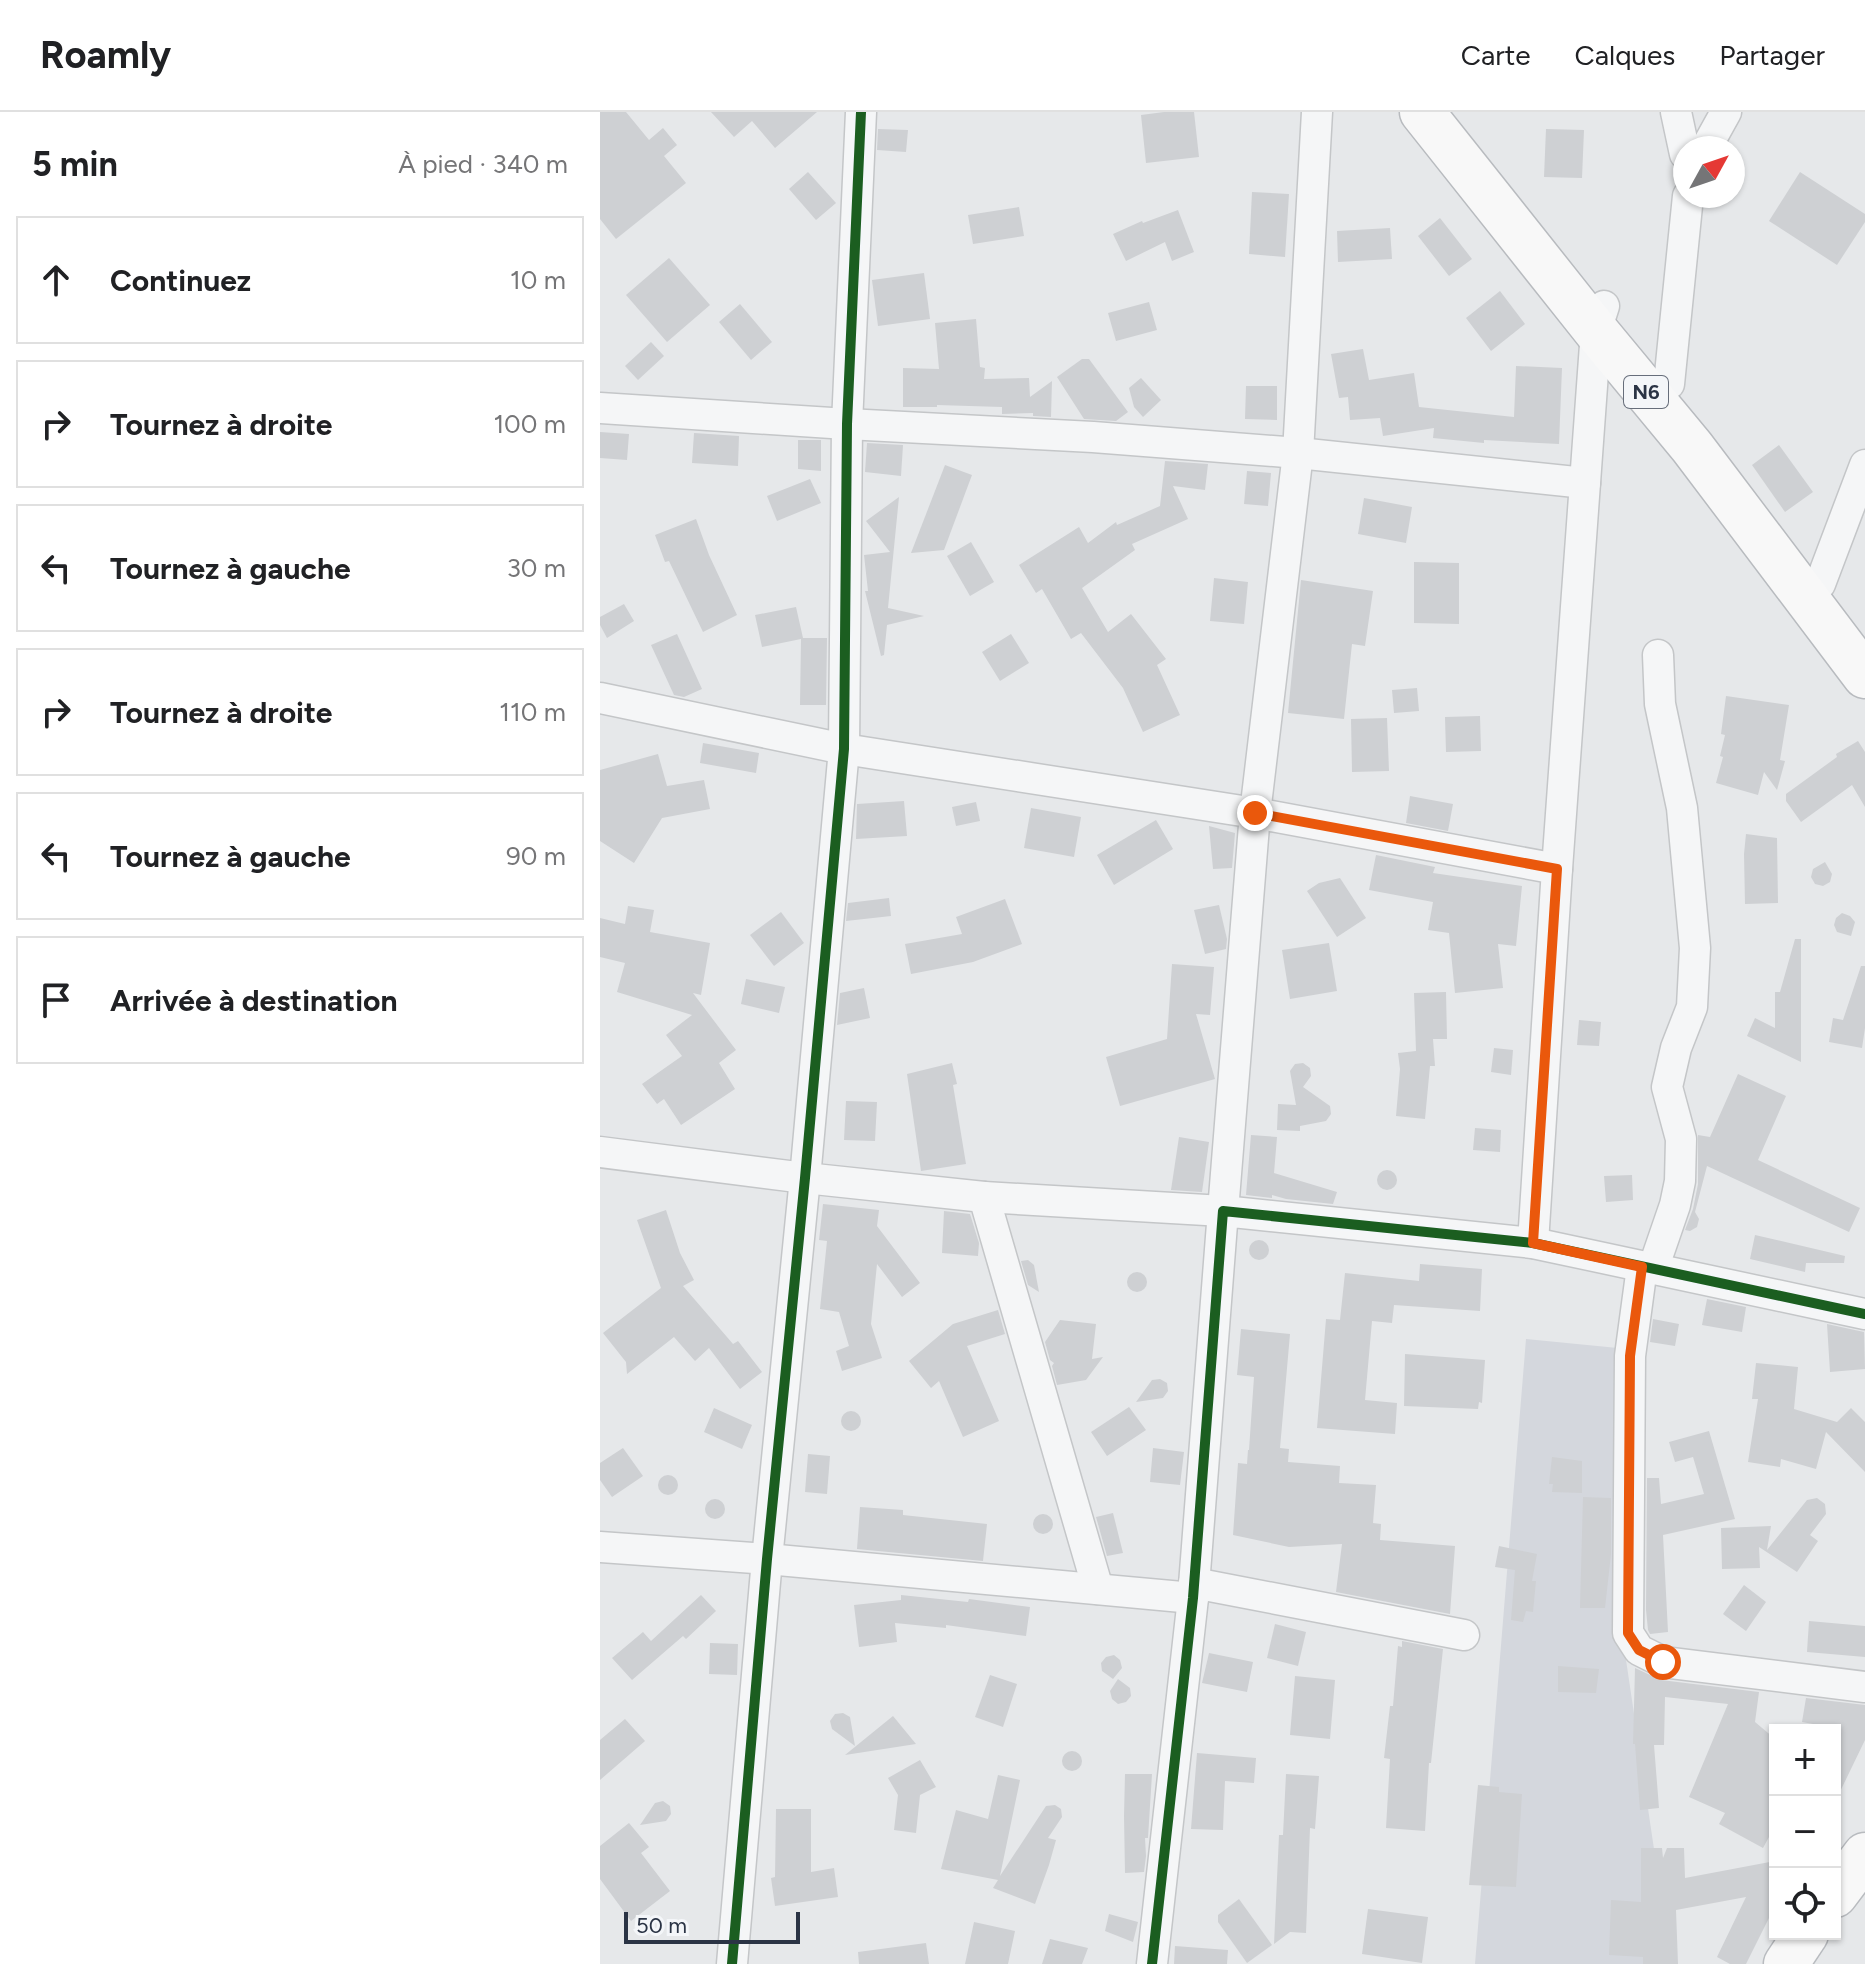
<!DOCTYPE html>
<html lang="fr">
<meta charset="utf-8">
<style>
body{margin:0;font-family:Figtree,sans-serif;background:#f2f2f2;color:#202124}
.controls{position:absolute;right:24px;bottom:24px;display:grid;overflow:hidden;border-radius:0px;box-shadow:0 2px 6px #0004}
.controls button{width:72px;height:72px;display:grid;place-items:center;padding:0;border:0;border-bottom:2px solid #e0e0e0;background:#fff;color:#202124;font:40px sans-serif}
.compass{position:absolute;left:1073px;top:24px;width:72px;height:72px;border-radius:50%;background:#fff;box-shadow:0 2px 6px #0004;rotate:50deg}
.scale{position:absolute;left:24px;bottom:20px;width:176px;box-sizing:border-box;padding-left:8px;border:4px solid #2b3445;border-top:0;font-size:22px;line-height:28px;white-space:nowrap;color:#2b3445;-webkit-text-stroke:6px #f4f6f9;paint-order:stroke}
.stop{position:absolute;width:24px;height:24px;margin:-18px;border:6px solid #ea580c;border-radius:50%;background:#fff}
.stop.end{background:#ea580c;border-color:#fff;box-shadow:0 2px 8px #0008}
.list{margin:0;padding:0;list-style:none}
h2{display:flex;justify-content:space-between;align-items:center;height:104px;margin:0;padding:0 32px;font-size:34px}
h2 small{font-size:26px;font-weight:400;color:#757577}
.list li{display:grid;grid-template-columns:52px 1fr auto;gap:24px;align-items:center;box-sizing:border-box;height:128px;margin:0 16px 16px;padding:0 16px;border:2px solid #e0e0e0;border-radius:0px}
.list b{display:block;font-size:30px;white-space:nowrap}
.list em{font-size:26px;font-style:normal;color:#757577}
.icon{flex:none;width:44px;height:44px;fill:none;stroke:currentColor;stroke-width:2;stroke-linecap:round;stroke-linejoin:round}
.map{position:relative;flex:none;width:1265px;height:1852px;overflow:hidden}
header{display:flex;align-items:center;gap:48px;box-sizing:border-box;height:112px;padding:0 40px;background:#fff;border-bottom:2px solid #e0e0e0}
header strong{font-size:38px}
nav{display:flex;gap:44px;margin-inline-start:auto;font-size:28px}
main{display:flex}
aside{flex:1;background:#fff}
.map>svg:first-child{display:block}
.built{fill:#d4d7dd}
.building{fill:#ced0d3}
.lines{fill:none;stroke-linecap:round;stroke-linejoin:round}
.minor-casing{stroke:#c4c6c8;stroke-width:33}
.highway-casing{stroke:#b8bbbf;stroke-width:47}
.minor{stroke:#f5f6f7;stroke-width:30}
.highway{stroke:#f8f8f8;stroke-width:44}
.cycleway-casing{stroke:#f4f6f9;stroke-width:15}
.cycleway{stroke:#1b5e20;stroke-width:10}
.route{stroke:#ea580c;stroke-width:10}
.labels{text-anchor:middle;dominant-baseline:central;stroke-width:7;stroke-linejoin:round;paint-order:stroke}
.shield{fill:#f4f6f9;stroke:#676e7b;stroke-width:2}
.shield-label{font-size:20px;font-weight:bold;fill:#2b3445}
</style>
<header>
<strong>Roamly</strong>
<nav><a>Carte</a><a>Calques</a><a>Partager</a></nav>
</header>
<main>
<aside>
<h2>5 min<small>À pied · 340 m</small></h2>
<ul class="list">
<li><svg class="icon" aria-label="ahead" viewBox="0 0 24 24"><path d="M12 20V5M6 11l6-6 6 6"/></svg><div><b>Continuez</b></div><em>10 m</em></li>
<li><svg class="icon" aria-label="right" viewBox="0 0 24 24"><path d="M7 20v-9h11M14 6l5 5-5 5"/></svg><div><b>Tournez à droite</b></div><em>100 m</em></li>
<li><svg class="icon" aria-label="left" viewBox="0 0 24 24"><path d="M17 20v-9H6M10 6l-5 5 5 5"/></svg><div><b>Tournez à gauche</b></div><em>30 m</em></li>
<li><svg class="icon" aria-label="right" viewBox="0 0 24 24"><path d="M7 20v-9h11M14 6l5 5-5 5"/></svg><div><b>Tournez à droite</b></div><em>110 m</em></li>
<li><svg class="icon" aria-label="left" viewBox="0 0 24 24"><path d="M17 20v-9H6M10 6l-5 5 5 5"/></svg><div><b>Tournez à gauche</b></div><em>90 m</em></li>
<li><svg class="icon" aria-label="arrive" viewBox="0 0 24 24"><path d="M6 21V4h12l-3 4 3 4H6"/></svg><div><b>Arrivée à destination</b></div></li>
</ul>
</aside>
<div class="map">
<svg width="1265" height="1852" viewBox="0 0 1265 1852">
<rect width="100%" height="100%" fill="#e6e8ea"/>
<polygon class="built" points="926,1227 1038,1238 1025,1541 1071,1852 875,1852"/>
<g class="building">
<polygon points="0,0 26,0 49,28 63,16 77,33 64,44 86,71 16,127 0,107"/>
<polygon points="111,0 217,0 175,36 152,9 134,25"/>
<polygon points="564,0 594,0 599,45 546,51 541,3"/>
<polygon points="278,17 308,18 306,40 277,38"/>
<polygon points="946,17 984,18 982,66 944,65"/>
<polygon points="208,60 236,91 216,108 189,77"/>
<polygon points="1200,60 1265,102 1265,110 1237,153 1169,109"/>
<polygon points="652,80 689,82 685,145 649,142"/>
<polygon points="419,95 424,124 373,132 368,103"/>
<polygon points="578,98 594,140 572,149 565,130 526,149 513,122 542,109 543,111"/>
<polygon points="840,106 872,147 849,164 818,124"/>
<polygon points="790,116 792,147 738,150 737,119"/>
<polygon points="69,146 110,193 67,230 26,183"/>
<polygon points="324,161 330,207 278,214 272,168"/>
<polygon points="900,179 925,212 891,239 866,206"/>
<polygon points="549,190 557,218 516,229 508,201"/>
<polygon points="140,192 172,230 151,248 119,210"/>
<polygon points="376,207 380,255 385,256 384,267 429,266 430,285 452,269 451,305 433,304 433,301 402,302 402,295 337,293 337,295 303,295 303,256 339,257 335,211"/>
<polygon points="51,230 64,244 38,268 25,254"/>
<polygon points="763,237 769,268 814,261 819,295 914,305 916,254 962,256 959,332 884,328 884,331 833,326 834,316 783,324 780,306 750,308 748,285 739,286 731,242"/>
<polygon points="482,247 489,247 528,300 516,309 484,307 457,265"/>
<polygon points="541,266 561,288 543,305 534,295 529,276"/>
<polygon points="646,274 677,274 677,308 645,307"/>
<polygon points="0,320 29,322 27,348 0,346"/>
<polygon points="94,321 139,324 138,354 92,351"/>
<polygon points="198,328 221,328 221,359 198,357"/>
<polygon points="267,331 303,333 301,364 265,360"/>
<polygon points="1179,333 1213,380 1185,400 1152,353"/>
<polygon points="565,349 608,352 605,378 573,374 588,407 532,432 535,438 482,476 508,520 531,502 566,547 557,553 580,603 543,620 523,576 481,521 471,527 442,477 436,481 419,453 479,415 488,431 516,410 517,413 560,394"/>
<polygon points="345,353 372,363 344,438 311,441"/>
<polygon points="647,359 671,361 668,394 644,392"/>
<polygon points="210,367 221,391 177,409 167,384"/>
<polygon points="299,385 288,496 324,504 287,513 284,543 281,544 265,479 268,479 264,443 290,440 266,409"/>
<polygon points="764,386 812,395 806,431 758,422"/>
<polygon points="96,407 109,443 137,503 103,520 69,449 65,450 55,423"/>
<polygon points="371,430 394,470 370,484 347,444"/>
<polygon points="814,450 859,451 859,512 814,511"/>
<polygon points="614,466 648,470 644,512 610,509"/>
<polygon points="701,468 773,479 765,534 752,532 744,607 688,601"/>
<polygon points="24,492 34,509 7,526 0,513 0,505"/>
<polygon points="196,495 203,526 227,526 226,593 200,593 201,527 162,535 155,503"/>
<polygon points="77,522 102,577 84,585 74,583 51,533"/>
<polygon points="411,522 429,551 400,569 382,540"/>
<polygon points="817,576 819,599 794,601 792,578"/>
<polygon points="1126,584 1189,593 1180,648 1185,649 1177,678 1164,660 1158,683 1116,671 1123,645 1120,644 1125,623 1121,622"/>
<polygon points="880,604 881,639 846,640 845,605"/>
<polygon points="787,606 789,659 752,660 751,607"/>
<polygon points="1258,629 1265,640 1265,695 1252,673 1201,710 1186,689 1186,682 1237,645 1236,642"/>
<polygon points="103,631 159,641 156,661 100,651"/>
<polygon points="58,642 67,674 104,668 110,697 62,706 34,751 0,729 0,658"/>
<polygon points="810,684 853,692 848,719 806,711"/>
<polygon points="304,689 307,724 256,727 257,692"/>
<polygon points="376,690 380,709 356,714 352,695"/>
<polygon points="431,696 481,705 474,745 424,736"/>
<polygon points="556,708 573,737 514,773 497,743"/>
<polygon points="609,714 635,721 632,756 613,757"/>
<polygon points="1146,722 1177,726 1178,791 1145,792 1144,742"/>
<polygon points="776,743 835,755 833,761 922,774 916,834 898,832 903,876 855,881 849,821 828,818 833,790 769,778"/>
<polygon points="1225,750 1232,762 1230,770 1223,774 1215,772 1211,765 1213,757"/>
<polygon points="740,766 766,806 737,825 707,779 719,771"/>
<polygon points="289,786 291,804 246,809 248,791"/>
<polygon points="405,787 422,832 373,850 311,862 305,832 362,822 356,805"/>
<polygon points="619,793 627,827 626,837 605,842 594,798"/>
<polygon points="28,794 54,798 50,820 110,831 101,883 93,881 136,938 119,951 135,977 81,1013 64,987 57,992 42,972 82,944 66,923 92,903 17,880 25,851 0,845 0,806 25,812"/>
<polygon points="181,800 204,831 174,854 150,823"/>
<polygon points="1242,801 1250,804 1255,810 1251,824 1237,820 1234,813 1236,806"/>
<polygon points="1195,827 1201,827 1201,950 1147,924 1155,906 1175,916 1175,880 1180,880"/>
<polygon points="729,831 737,879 690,887 682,838"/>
<polygon points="572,852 614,855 610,903 596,902 615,967 520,994 506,945 567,927"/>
<polygon points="1261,854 1265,854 1265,916 1262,936 1229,930 1233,906 1243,908"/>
<polygon points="146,867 185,875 179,901 141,892"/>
<polygon points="264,876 270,906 237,913 240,881"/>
<polygon points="846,880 847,927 833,927 835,954 830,954 825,1007 796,1004 800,957 798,941 816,939 814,881"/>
<polygon points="979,908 1001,910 999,934 977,933"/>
<polygon points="894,936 913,938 911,963 891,960"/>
<polygon points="352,951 357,972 353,973 366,1052 321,1059 307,962"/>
<polygon points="703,951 710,956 711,964 703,975 730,994 731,1002 726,1009 700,1014 700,1019 677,1018 678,992 696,993 690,959 695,952"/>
<polygon points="1138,962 1186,984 1158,1048 1260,1096 1249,1120 1107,1054 1095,1100 1099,1107 1097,1115 1090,1119 1085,1118 1093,1097 1098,1072 1098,1023 1110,1025"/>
<polygon points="246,989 277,990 275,1029 244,1028"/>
<polygon points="875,1016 901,1018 900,1040 873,1038"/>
<polygon points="651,1023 677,1025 674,1061 737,1080 733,1092 686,1087 672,1083 672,1086 646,1083"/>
<polygon points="579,1025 609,1030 602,1080 571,1078"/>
<circle cx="787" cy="1068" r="10"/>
<polygon points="1032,1063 1033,1088 1006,1090 1004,1064"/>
<polygon points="223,1092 279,1098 277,1114 320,1171 302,1185 277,1152 271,1212 282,1246 242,1259 236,1239 249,1234 239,1200 220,1197 227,1129 219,1128"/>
<polygon points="66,1098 80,1141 94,1168 83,1174 133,1232 138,1229 162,1260 140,1277 109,1236 95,1249 74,1225 27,1262 26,1250 3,1221 61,1176 37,1108"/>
<polygon points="344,1099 370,1102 379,1131 378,1144 342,1141"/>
<polygon points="1155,1123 1245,1144 1244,1151 1206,1151 1205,1160 1150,1147"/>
<circle cx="659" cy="1138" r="10"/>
<polygon points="428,1148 434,1153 439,1180 428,1173 421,1149"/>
<polygon points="820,1152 882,1157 880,1199 794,1193 792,1211 772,1209 765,1288 797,1291 795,1322 717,1316 726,1207 740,1208 745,1161 819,1169"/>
<circle cx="537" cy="1170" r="10"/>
<polygon points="1107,1187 1146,1195 1142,1220 1102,1213"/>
<polygon points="398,1198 405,1222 367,1234 399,1309 363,1325 339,1269 331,1276 309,1249 353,1212"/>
<polygon points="1053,1207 1079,1212 1075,1234 1050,1230"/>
<polygon points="460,1208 496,1212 492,1247 503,1245 486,1268 457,1273 452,1254 454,1251 450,1248 445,1230"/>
<polygon points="1227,1212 1264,1220 1265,1257 1230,1260"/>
<polygon points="641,1217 690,1222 680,1336 689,1337 688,1350 740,1354 739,1371 776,1373 773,1411 781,1412 780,1428 855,1434 850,1502 736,1480 742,1432 689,1435 633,1423 638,1351 647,1352 648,1338 649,1338 654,1265 637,1263"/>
<polygon points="805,1242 885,1248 882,1291 879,1290 878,1297 804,1294"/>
<polygon points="1156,1251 1198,1255 1194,1297 1237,1310 1251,1296 1265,1310 1265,1360 1226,1320 1216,1357 1181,1347 1180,1355 1148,1350 1158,1287 1152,1287"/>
<polygon points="560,1267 567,1271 568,1279 563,1286 536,1290 552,1268"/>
<polygon points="529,1295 546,1318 507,1344 491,1320"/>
<polygon points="114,1296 152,1313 142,1337 104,1320"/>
<circle cx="251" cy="1309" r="10"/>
<polygon points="1109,1319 1135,1407 1063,1423 1068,1520 1050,1522 1048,1518 1046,1498 1047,1366 1059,1366 1061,1392 1104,1382 1093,1345 1075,1350 1069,1330"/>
<polygon points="23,1336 43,1364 12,1385 0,1368 0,1351"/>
<polygon points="553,1336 584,1340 580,1373 550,1370"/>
<polygon points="208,1342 230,1344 227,1382 205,1380"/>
<polygon points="952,1345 982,1349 982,1381 952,1380 953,1372 949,1372"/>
<circle cx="68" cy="1373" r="10"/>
<polygon points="983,1385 1011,1386 1011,1442 1005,1496 980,1496"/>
<polygon points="1217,1386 1225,1392 1226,1402 1210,1423 1218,1429 1197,1460 1159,1435 1160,1456 1122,1457 1121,1416 1171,1414 1167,1438 1207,1388"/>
<circle cx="115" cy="1397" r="10"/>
<polygon points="260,1395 303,1398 303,1403 387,1412 383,1449 257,1437"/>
<polygon points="513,1401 523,1441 507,1444 496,1405"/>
<circle cx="443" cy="1412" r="10"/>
<polygon points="899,1434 937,1442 932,1469 936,1469 933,1500 926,1499 923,1510 911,1508 915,1458 895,1455"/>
<polygon points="1144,1473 1166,1490 1146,1519 1123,1502"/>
<polygon points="101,1483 116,1499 86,1527 83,1524 32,1568 12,1546 43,1520 51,1529"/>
<polygon points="301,1483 368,1490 369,1487 430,1495 426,1524 346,1513 346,1516 295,1511 297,1530 259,1535 254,1493 301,1488"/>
<polygon points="1209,1509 1265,1514 1265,1545 1207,1540"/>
<polygon points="675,1512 706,1520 698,1554 667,1546"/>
<polygon points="802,1529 843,1537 831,1651 829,1651 825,1719 786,1716 790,1647 784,1646 790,1594 793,1594 798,1534 802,1535"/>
<polygon points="110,1531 138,1532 137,1563 109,1562"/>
<polygon points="609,1541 653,1550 647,1580 602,1571"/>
<polygon points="514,1543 520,1548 522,1556 513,1567 502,1559 501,1551 506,1545"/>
<polygon points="958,1554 999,1557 996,1581 958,1580"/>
<polygon points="1035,1556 1061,1568 1159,1580 1155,1610 1174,1626 1175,1642 1175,1714 1163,1736 1119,1712 1125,1701 1089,1685 1128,1592 1065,1585 1064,1633 1054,1633 1059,1696 1040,1698 1035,1632 1033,1632"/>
<polygon points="390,1563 417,1572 403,1615 375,1605"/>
<polygon points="695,1564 735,1568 730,1627 690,1623"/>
<polygon points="518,1567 530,1576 531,1584 526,1590 518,1592 512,1587 510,1579"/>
<polygon points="1206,1586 1265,1593 1265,1628 1235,1690 1235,1616 1202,1610"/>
<polygon points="243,1601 250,1605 255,1634 232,1617 230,1609 235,1602"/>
<polygon points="293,1604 316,1632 245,1643"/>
<polygon points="25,1607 45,1629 0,1668 0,1628"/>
<circle cx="472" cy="1649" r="10"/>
<polygon points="597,1641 656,1646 654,1671 625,1669 623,1718 591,1717"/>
<polygon points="320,1648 336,1675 320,1683 316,1721 294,1718 298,1683 288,1666"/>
<polygon points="525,1662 552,1662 548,1726 545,1726 546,1744 544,1760 525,1761 524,1704"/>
<polygon points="686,1662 719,1664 715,1717 710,1716 706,1821 690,1820 674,1832 679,1723 683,1723"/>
<polygon points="398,1663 420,1668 400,1764 446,1694 455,1693 461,1697 462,1705 448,1726 456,1728 449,1753 435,1792 393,1776 398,1768 341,1757 356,1698 388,1707"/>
<polygon points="878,1673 899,1675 899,1680 922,1682 916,1775 869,1773"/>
<polygon points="63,1689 70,1694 71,1702 66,1709 40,1713 55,1691"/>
<polygon points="176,1697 211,1697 211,1760 234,1756 238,1785 175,1794 171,1766 175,1765"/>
<polygon points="29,1711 49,1735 41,1741 70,1779 31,1809 0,1767 0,1734"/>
<polygon points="1041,1736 1062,1736 1063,1746 1067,1736 1084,1736 1085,1766 1175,1749 1175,1794 1146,1852 1130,1852 1117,1845 1146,1785 1076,1798 1078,1852 1043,1852 1043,1845 1009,1843 1011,1788 1041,1790"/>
<polygon points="639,1787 672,1833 647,1851 618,1810 618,1803"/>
<polygon points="768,1797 828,1805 822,1851 762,1842"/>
<polygon points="509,1802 538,1810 533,1830 505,1819"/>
<polygon points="374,1810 415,1819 408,1852 365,1852"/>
<polygon points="450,1827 488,1836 482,1852 442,1852"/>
<polygon points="326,1831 329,1852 259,1852 258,1840"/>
<polygon points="575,1834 628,1838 627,1852 574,1852"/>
</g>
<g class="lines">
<defs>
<g id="minor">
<polyline points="1076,0 1085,42"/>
<polyline points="1106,36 1126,0"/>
<polyline points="1069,272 1088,84"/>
<polyline points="0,296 247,312 493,325 698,341 985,371"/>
<polyline points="1220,472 1265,353"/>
<polyline points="0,586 244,637 655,701 957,757"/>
<polyline points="0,1040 205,1066 384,1085 498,1477"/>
<polyline points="384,1085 623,1099 655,701 698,341 717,0"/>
<polyline points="933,1131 957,757 996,219 1004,194"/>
<polyline points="1042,1155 1030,1244 1028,1521 1039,1538 1063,1550 1265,1575"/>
<polyline points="1053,1157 1075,1093 1080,1069 1081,1027 1067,975 1076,936 1092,895 1095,836 1082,696 1060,592 1058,543"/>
<polyline points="0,1435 167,1447 593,1486"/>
<polyline points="594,1471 864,1523"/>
<polyline points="132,1852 167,1447 205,1066 244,637 247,312 261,0"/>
<polyline points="552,1852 593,1486 623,1099 933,1131 1265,1202"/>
</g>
<g id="highway">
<polyline points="822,0 996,219 1092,335 1265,564"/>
<polyline points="1235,1783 1265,1743"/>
<polyline points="1186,1852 1206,1822"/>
</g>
</defs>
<use href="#minor" class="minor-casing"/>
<use href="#highway" class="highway-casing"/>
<use href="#minor" class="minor"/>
<use href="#highway" class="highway"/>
<defs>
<g id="cycleway">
<polyline points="132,1852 167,1447 205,1066 244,637 247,312 261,0"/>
<polyline points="552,1852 593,1486 623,1099 933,1131 1265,1202"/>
</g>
</defs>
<use href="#cycleway" class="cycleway-casing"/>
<use href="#cycleway" class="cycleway"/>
</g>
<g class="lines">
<polyline class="route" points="655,701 957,757 933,1131 1042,1155 1030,1244 1028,1521 1039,1538 1063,1550"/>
</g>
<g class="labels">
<rect class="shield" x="1024" y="264" width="44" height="32" rx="6"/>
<g class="shield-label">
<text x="1046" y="280">N6</text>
</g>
</g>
</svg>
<div class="controls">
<button>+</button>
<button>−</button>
<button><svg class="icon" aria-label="locate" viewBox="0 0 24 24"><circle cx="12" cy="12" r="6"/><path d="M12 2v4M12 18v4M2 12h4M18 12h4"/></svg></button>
</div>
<svg class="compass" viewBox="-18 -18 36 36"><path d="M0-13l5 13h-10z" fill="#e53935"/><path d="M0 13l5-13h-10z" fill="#757577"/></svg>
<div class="scale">50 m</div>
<div class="stop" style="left:1063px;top:1550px"></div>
<div class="stop end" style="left:655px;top:701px"></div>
</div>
</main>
